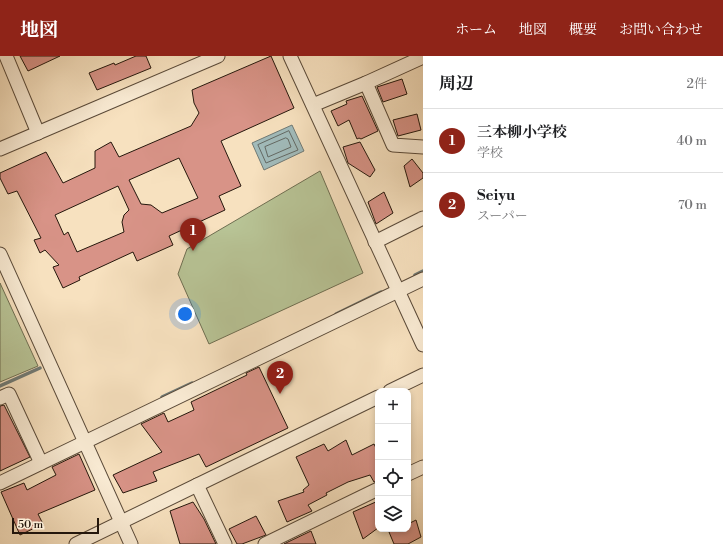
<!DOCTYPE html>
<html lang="ja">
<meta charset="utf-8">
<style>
body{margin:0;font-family:"Libre Bodoni","Noto Serif JP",serif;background:#f2f2f2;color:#202124}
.controls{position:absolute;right:12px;bottom:12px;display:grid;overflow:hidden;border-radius:8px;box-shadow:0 2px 6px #0003}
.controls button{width:36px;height:36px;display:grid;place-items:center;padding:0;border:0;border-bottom:1px solid #e0e0e0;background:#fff;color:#202124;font:20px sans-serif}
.scale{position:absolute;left:12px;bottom:10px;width:87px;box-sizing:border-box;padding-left:4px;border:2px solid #25170c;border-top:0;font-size:11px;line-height:14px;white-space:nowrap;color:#25170c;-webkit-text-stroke:3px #faecd5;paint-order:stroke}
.you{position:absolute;left:185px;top:258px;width:14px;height:14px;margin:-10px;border:3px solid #fff;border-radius:50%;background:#1a73e8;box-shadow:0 0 0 6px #1a73e833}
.badge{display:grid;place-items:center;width:26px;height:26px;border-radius:50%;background:#8f2418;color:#fff;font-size:13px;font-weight:700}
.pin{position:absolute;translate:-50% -33px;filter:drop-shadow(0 1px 2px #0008)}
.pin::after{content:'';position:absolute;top:21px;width:14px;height:12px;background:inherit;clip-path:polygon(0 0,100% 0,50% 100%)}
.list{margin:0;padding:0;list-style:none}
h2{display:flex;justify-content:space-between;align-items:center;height:52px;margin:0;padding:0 16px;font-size:17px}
h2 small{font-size:13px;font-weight:400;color:#757577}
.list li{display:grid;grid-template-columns:26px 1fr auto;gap:12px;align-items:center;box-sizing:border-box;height:64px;padding:0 16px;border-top:1px solid #e0e0e0}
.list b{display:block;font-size:15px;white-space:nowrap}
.list p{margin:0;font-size:13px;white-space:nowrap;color:#757577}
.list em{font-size:13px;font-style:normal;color:#757577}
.icon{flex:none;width:22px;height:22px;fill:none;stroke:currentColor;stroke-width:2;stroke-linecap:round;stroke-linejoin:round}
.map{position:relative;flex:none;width:423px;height:488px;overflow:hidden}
header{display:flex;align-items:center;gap:24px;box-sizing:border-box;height:56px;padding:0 20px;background:#8f2418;color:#fff}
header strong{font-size:19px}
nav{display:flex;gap:22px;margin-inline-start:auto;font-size:14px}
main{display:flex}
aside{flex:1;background:#fff}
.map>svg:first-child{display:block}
.green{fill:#b8c496;stroke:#6e6e51}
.water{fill:#a1bbbb;stroke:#6f7975}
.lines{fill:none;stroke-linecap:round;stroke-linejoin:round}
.shore{stroke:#636964;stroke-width:1}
.stream{stroke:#6f7975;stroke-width:3.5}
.building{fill:#d89387;stroke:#25170c;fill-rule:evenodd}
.minor-casing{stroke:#5a4a39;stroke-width:15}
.minor{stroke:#faecd5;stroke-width:13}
</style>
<header>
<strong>地図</strong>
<nav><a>ホーム</a><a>地図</a><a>概要</a><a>お問い合わせ</a></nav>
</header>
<main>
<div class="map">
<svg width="423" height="488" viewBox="0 0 423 488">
<rect width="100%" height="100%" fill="#f7e1bf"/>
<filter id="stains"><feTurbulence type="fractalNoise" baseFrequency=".005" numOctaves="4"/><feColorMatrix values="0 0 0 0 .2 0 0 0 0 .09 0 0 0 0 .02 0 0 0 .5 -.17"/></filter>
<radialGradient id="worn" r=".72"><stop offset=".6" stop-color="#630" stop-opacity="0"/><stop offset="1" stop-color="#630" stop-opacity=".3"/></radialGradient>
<g class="green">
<polygon points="320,115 363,217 209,288 178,218 187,193"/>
<polygon points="0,227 38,310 0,326"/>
</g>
<polygon class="water" points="292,69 304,95 264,114 252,87"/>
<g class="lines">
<g class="shore">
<polygon points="289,75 298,94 266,107 258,89"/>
<polygon points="286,82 288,83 291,91 268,101 265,91"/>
</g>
<g class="stream">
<polyline points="415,219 423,215"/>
<polyline points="336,258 381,236"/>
<polyline points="0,330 40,312"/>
<polyline points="162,341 192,327"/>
</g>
</g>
<g class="building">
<polygon points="20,0 60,0 28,15"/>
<polygon points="136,0 146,0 151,12 97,34 89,17 114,7 115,9"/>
<path d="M 271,0 L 294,52 L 221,85 L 241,130 L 219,140 L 225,154 L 169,180 L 173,189 L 137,205 L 133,196 L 79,221 L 80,224 L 63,232 L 53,211 L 59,209 L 45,194 L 40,197 L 34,184 L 41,182 L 17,135 L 8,138 L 0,122 L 0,117 L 46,96 L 63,127 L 95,112 L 95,95 L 111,86 L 119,101 L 191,70 L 199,57 L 194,47 L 192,34 ZM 179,102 L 198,142 L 162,157 L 151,149 L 141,148 L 129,124 ZM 118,130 L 129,154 L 124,159 L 122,166 L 124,176 L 77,196 L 68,176 L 64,179 L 55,159 Z"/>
<polygon points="402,23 407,38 383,46 377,31"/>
<polygon points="362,40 378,75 361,83 359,82 357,83 349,64 338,70 331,55 347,48 346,45"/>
<polygon points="417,58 421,74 398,80 393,64"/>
<polygon points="360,86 375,114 370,121 348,107 343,91"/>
<polygon points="412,103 423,117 423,122 410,131 404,110"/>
<polygon points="384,136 393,157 376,168 368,146"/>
<polygon points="259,311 288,372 206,411 199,398 153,416 157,425 123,437 113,419 162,396 141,368 164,357 168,366 194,354 191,346 247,319 246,317"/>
<polygon points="4,349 30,401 0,415 0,350"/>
<polygon points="346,384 352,399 374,388 378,396 378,425 374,426 370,419 348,426 326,437 327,439 308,449 312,455 287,466 278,445 304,436 303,434 309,429 296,401 324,388 328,395"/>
<polygon points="79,398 95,434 38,458 43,468 20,479 1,436 24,427 27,434 56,419 52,411"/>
<polygon points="378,445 378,472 363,483 353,456"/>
<polygon points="193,446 204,463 216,488 180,488 170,455"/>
<polygon points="256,460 266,479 242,488 237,488 229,473"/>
<polygon points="416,464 421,481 408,488 394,488 389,476 396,473 408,473 408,468"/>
<polygon points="311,475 316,488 284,488 288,486"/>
</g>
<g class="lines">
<defs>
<g id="minor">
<polyline points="6,0 38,77"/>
<polyline points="290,0 423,289"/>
<polyline points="366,27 393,89 423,91"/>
<polyline points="313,49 366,27 423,1"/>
<polyline points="0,93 218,0"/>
<polyline points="375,186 423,162"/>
<polyline points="0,198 131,488"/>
<polyline points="390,335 423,319"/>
<polyline points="0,342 9,338 41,407"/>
<polyline points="408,418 423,411"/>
<polyline points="0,427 423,223"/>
<polyline points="197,429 225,488"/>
<polyline points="76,488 378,341"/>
<polyline points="265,488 378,433"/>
</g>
</defs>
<use href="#minor" class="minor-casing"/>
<use href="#minor" class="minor"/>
</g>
<rect width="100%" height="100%" filter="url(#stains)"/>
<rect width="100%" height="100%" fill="url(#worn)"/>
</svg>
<div class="controls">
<button>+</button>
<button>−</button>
<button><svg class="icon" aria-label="locate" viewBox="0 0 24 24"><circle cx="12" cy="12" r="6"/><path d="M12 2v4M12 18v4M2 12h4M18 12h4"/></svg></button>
<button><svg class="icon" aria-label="layers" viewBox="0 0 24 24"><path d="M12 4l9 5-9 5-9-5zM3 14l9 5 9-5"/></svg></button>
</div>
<div class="scale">50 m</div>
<div class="you"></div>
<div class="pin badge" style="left:193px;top:195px">1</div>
<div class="pin badge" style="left:280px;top:338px">2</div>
</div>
<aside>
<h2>周辺<small>2件</small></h2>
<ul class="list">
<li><span class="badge">1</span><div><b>三本柳小学校</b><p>学校</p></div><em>40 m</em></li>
<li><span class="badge">2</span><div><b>Seiyu</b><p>スーパー</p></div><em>70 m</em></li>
</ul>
</aside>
</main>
